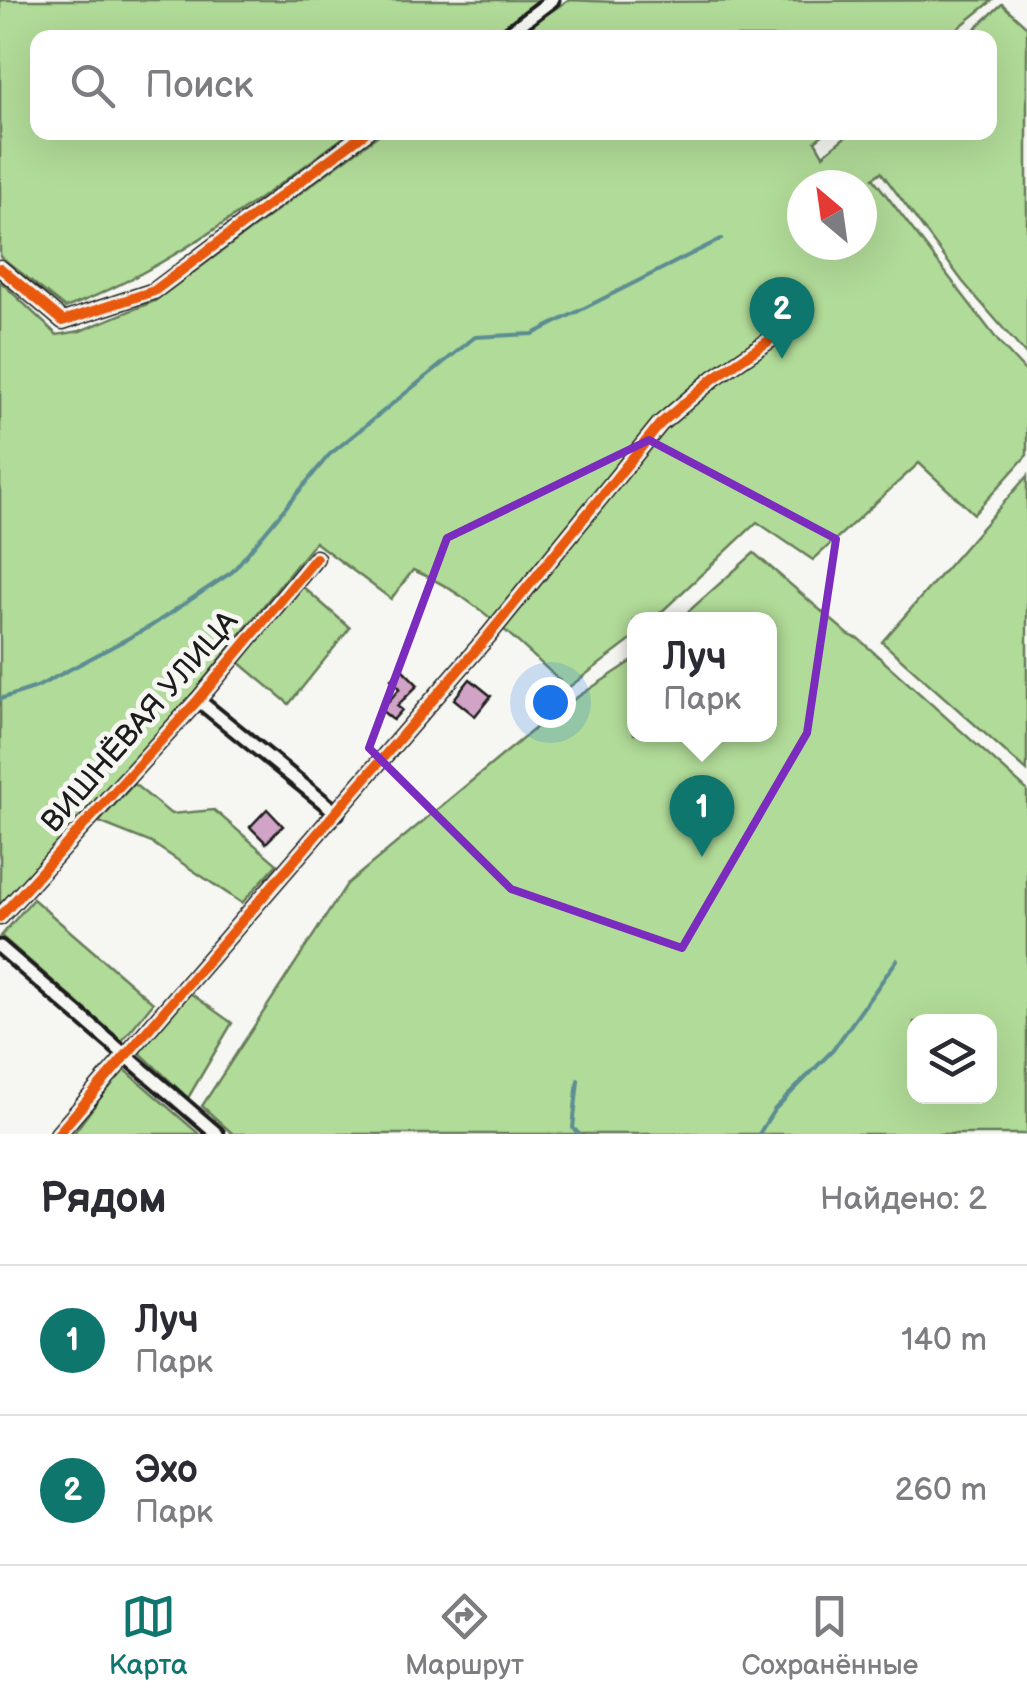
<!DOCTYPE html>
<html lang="ru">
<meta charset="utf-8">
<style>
body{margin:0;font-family:"Balsamiq Sans",sans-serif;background:#f2f2f3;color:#2b2b33}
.controls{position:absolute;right:30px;bottom:30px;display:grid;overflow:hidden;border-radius:20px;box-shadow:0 10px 40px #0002}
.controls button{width:90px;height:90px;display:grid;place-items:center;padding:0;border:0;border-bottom:2px solid #e1e1e2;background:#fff;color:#2b2b33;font:50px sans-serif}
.compass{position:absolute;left:787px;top:170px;width:90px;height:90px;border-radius:50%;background:#fff;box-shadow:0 10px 40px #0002;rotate:331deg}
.you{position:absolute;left:550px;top:702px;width:35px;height:35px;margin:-25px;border:8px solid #fff;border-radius:50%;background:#1a73e8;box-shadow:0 0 0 15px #1a73e833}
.badge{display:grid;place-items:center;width:65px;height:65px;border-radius:50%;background:#0f766e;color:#fff;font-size:32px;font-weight:700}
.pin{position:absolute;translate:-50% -82px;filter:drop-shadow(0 2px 5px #0008)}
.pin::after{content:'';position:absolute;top:52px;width:35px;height:30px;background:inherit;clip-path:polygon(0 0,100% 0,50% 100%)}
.popup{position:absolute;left:627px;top:612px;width:150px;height:130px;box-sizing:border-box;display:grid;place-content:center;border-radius:20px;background:#fff;filter:drop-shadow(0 2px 8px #0005);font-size:32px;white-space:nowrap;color:#7c7c81}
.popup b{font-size:38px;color:#2b2b33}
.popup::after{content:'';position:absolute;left:50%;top:100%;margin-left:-20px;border:20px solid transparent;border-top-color:#fff}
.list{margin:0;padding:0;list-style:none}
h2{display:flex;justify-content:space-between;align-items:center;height:130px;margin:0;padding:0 40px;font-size:42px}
h2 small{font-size:32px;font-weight:400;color:#7c7c81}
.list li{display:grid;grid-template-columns:65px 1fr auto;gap:30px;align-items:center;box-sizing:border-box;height:150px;padding:0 40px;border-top:2px solid #e1e1e2}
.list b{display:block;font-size:38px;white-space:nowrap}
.list p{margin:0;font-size:32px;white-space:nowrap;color:#7c7c81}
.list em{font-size:32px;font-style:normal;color:#7c7c81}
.icon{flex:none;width:55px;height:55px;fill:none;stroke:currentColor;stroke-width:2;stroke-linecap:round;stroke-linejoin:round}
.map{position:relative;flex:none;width:1027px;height:1134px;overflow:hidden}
.search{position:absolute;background:#fff;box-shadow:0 10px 40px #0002;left:30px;right:30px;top:30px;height:110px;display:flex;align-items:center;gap:25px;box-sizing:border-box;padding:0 35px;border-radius:20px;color:#7c7c81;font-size:38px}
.sheet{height:430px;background:#fff}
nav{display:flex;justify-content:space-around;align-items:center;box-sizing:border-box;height:140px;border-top:2px solid #e1e1e2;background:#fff;font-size:28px;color:#7c7c81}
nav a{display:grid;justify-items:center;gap:5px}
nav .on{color:#0f766e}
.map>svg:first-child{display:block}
.green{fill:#b1db98;stroke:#667c5a;stroke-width:2.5;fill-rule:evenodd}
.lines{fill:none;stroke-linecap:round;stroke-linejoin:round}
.stream{stroke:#5c8d92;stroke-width:4}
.building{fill:#d1a4c7;stroke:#1c1c1c;stroke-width:2.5}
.minor-casing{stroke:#1c1c1c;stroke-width:19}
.minor{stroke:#f6f6f2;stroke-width:11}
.cycleway-casing{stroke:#f6f6f2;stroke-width:16}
.cycleway{stroke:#e8590c;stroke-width:10}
.marked{fill:none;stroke:#7b2cbf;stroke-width:8;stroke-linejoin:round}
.labels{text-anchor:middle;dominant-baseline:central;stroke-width:10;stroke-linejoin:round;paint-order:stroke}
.street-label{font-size:30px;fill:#1c1c1c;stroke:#f6f6f2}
</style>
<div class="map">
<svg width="1027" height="1134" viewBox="0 0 1027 1134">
<rect width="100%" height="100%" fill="#f6f6f2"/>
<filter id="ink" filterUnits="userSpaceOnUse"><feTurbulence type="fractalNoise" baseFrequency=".01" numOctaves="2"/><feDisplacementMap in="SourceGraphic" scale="20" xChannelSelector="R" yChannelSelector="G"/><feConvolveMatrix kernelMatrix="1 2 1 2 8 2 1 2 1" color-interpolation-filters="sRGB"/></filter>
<g filter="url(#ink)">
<g class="green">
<path d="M 0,0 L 545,0 L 491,37 L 38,38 L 38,132 L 349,133 C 266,195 163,273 65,308 L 0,256 Z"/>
<polygon points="568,0 617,2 993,0 947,37 514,37"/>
<path d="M 1002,4 L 1027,27 L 1027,356 L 963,282 L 881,172 L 873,178 L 1002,346 L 1027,373 L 1027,455 L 974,514 L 919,463 L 813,560 L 757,522 L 654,619 L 634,620 L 634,638 L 568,688 C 520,645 473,594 413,570 L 391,599 L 315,542 L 186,702 L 0,907 L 0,281 L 57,335 L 80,331 L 155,301 L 381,133 L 825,133 L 815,141 L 823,155 L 850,133 L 990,132 L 990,38 L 966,37 ZM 802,185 L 862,185 L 862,245 L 802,245 Z"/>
<polygon points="1027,476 1027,771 882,642"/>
<path d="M 754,553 L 849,635 L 859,639 L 1027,790 L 1027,1134 L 233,1134 L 202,1106 L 347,884 L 556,711 L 634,660 L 634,734 L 770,734 L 770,620 L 680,619 ZM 914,1022 L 990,1022 L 990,1096 L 914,1096 Z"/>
<polygon points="302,586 350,628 289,704 239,662"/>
<polygon points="134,784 171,814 214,810 277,864 242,903 152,843 99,822"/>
<polygon points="33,899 153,1003 122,1041 1,936"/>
<polygon points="190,993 232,1023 188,1098 139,1052"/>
<polygon points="123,1068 199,1134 73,1134"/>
</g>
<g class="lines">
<g class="stream">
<polyline points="0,699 37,687 151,626 232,572 329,455 475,337 533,334 721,239"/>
<polyline points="578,1080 573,1128 579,1134"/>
<polyline points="759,1134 774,1110 833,1050 897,960"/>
</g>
</g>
<g class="building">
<polygon points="402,669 418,685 397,706 402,710 393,720 381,710 400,688 391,679"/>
<polygon points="470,679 491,696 475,716 454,699"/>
<polygon points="267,809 283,826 266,843 250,827"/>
</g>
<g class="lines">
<defs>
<g id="minor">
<polyline points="502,38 552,0"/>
<polyline points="0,268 63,321 154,291 366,132"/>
<polyline points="198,700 337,813"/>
<polyline points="0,917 198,700 316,558"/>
<polyline points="0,947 217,1134"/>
<polyline points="58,1134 488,636 660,424 714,378 789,327"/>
</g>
</defs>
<use href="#minor" class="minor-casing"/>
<use href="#minor" class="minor"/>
<defs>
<g id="cycleway">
<polyline points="0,268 63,321 154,291 366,132"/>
<polyline points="0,917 198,700 316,558"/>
<polyline points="58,1134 488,636 660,424 714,378 789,327"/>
</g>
</defs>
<use href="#cycleway" class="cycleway-casing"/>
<use href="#cycleway" class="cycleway"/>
</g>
</g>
<path class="marked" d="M 649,440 L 836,539 L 807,733 L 682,948 L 511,889 L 369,748 L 447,538 Z"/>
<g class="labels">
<g class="street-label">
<text transform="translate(140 722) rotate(-49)">ВИШНЁВАЯ УЛИЦА</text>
</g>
</g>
</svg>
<div class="controls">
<button><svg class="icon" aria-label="layers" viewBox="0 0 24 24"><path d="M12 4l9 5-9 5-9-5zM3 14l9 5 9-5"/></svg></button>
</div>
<svg class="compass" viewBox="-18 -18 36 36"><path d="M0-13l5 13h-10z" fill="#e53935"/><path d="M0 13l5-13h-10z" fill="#7c7c81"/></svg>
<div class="you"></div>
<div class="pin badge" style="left:702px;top:857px">1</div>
<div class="popup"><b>Луч</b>Парк</div>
<div class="pin badge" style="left:782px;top:359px">2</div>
<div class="search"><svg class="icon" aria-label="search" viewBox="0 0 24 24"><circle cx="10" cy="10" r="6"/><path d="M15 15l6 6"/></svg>Поиск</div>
</div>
<section class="sheet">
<h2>Рядом<small>Найдено: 2</small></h2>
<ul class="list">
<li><span class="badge">1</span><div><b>Луч</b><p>Парк</p></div><em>140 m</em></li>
<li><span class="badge">2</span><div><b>Эхо</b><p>Парк</p></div><em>260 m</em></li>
</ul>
</section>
<nav>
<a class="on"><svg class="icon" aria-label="map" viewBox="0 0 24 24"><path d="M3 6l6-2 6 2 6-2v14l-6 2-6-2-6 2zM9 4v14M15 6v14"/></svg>Карта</a>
<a><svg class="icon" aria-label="directions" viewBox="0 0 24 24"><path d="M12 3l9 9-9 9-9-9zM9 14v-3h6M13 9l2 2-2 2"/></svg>Маршрут</a>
<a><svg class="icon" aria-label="saved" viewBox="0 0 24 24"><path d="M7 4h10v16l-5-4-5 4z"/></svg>Сохранённые</a>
</nav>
